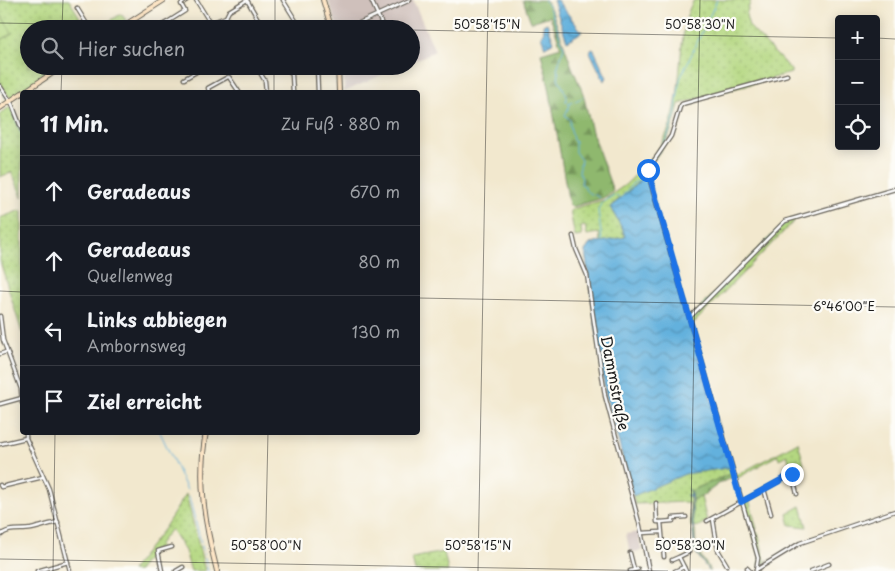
<!DOCTYPE html>
<html lang="de">
<meta charset="utf-8">
<style>
body{margin:0;font-family:"Playpen Sans",sans-serif;background:#242831;color:#f1f3f6}
.controls{position:absolute;right:15px;top:15px;display:grid;overflow:hidden;border-radius:5px;box-shadow:0 2px 12px #0003}
.controls button{width:45px;height:45px;display:grid;place-items:center;padding:0;border:0;border-bottom:1px solid #363941;background:#171b24;color:#f1f3f6;font:25px sans-serif}
.stop{position:absolute;width:15px;height:15px;margin:-11px;border:4px solid #1a73e8;border-radius:50%;background:#fff}
.stop.end{background:#1a73e8;border-color:#fff;box-shadow:0 1px 5px #0008}
.list{margin:0;padding:0;list-style:none}
h2{display:flex;justify-content:space-between;align-items:center;height:65px;margin:0;padding:0 20px;font-size:21px}
h2 small{font-size:16px;font-weight:400;color:#9ea1a6}
.list li{display:grid;grid-template-columns:32px 1fr auto;gap:15px;align-items:center;box-sizing:border-box;height:70px;padding:0 20px;border-top:1px solid #363941}
.list b{display:block;font-size:19px;white-space:nowrap}
.list p{margin:0;font-size:16px;white-space:nowrap;color:#9ea1a6}
.list em{font-size:16px;font-style:normal;color:#9ea1a6}
.icon{flex:none;width:28px;height:28px;fill:none;stroke:currentColor;stroke-width:2;stroke-linecap:round;stroke-linejoin:round}
.map{position:relative;flex:none;width:895px;height:571px;overflow:hidden}
.search{position:absolute;background:#171b24;box-shadow:0 2px 12px #0003;left:20px;top:20px;width:400px;height:55px;display:flex;align-items:center;gap:12px;box-sizing:border-box;padding:0 18px;border-radius:28px;color:#9ea1a6;font-size:19px}
.panel{position:absolute;background:#171b24;box-shadow:0 2px 12px #0003;left:20px;top:90px;width:400px;height:345px;border-radius:5px}
.map>svg:first-child{display:block}
.industrial{fill:#cfc0bb}
.green{fill:url(#green-dots);stroke:#687a4e}
.forest{fill:url(#forest-firs);stroke:#566a45}
.pitch{fill:#b4d780;stroke:#687a4e}
.water{fill:url(#water-waves);stroke:#40667c}
.lines{fill:none;stroke-linecap:round;stroke-linejoin:round}
.stream{stroke:#63b1dd;stroke-width:1}
.street-casing{stroke:#67635a;stroke-width:5}
.secondary-casing{stroke:#67635a;stroke-width:6}
.street{stroke:#fff;stroke-width:2.5}
.secondary{stroke:#fde5c5;stroke-width:4}
.route{stroke:#1a73e8;stroke-width:6}
.ticks{fill:none;stroke:#1c1c1c;stroke-width:1;stroke-opacity:0.45}
.labels{text-anchor:middle;dominant-baseline:central;stroke-width:4.5;stroke-linejoin:round;paint-order:stroke}
.street-label{font-size:15px;fill:#1c1c1c;stroke:#fdfcf7}
.ticks-label{font-size:12px;text-anchor:middle;fill:#1c1c1c;stroke:#fdfcf7;stroke-width:4.5;stroke-linejoin:round;paint-order:stroke}
</style>
<div class="map">
<svg width="895" height="571" viewBox="0 0 895 571">
<defs>
<pattern id="green-dots" width="8" height="8" patternUnits="userSpaceOnUse" patternTransform="scale(1.25)"><rect width="8" height="8" fill="#b4d780"/><path d="M2 2h.1M6 6h.1" fill="none" stroke="#9ab86e" stroke-width="1.8" stroke-linecap="round"/></pattern>
<pattern id="forest-firs" width="22" height="20" patternUnits="userSpaceOnUse" patternTransform="scale(1.25)"><rect width="22" height="20" fill="#8fb86e"/><path d="M5 1l3.5 6h-7zM16 11l3.5 6h-7z" fill="#74955a"/></pattern>
<pattern id="water-waves" width="16" height="10" patternUnits="userSpaceOnUse" patternTransform="scale(1.25)"><rect width="16" height="10" fill="#63b1dd"/><path d="M0 5q4-4 8 0t8 0" fill="none" stroke="#518fb2"/></pattern>
</defs>
<rect width="100%" height="100%" fill="#fdfcf7"/>
<filter id="ink" filterUnits="userSpaceOnUse"><feTurbulence type="fractalNoise" baseFrequency=".02" numOctaves="2"/><feDisplacementMap in="SourceGraphic" scale="10" xChannelSelector="R" yChannelSelector="G"/><feConvolveMatrix kernelMatrix="1 2 1 2 8 2 1 2 1" color-interpolation-filters="sRGB"/></filter>
<filter id="wash" filterUnits="userSpaceOnUse"><feTurbulence type="fractalNoise" baseFrequency=".0096" numOctaves="4" result="noise"/><feDisplacementMap in="SourceGraphic" scale="20" xChannelSelector="R" yChannelSelector="G"/><feGaussianBlur stdDeviation="1.12" result="paint"/><feColorMatrix in="noise" values="0 0 0 0 0 0 0 0 0 0 0 0 0 0 0 0 0 1.4 0 .05"/><feComposite in="paint" operator="in"/></filter>
<g filter="url(#wash)">
<rect width="100%" height="100%" fill="#f2e8ce"/>
<g class="industrial">
<polygon points="328,0 413,0 435,51 411,62 411,29 338,29"/>
<polygon points="345,66 401,66 344,92"/>
<polygon points="640,532 641,535 639,538 641,548 643,550 630,553 626,534"/>
</g>
<g class="green">
<polygon points="0,0 69,0 87,29 29,29 29,66 60,66 11,99 0,84 0,41 12,33 0,13"/>
<path d="M 694,0 L 751,0 L 746,15 L 749,26 L 791,70 L 791,73 L 679,104 C 673,130 666,146 649,165 L 647,164 C 680,126 677,91 682,44 C 684,30 686,12 694,0 Z"/>
<polygon points="12,106 22,134 22,197 12,172 0,177 0,113"/>
<polygon points="644,167 647,174 610,207 623,230 634,272 732,473 691,491 689,489 692,527 691,527 689,502 635,504 623,462 588,274 585,251 590,244 600,241 599,233 587,235 585,226 581,227 582,236 575,237 570,211 572,209 604,200 625,185"/>
<polygon points="21,210 22,212 22,333 0,261 0,218"/>
<polygon points="798,217 692,325 690,318 786,221"/>
<polygon points="798,442 804,464 792,471 787,455 779,459 778,455 736,479 735,476"/>
<polygon points="186,494 205,571 191,571 185,551 171,529 159,544 160,548 154,550 138,571 131,571 165,527"/>
<polygon points="701,497 707,521 699,526 693,527 692,500"/>
<polygon points="749,499 757,529 753,530 746,509 747,506 745,507 744,502"/>
<polygon points="801,506 807,527 790,525 787,514"/>
<polygon points="693,529 695,529 696,546 715,543 704,551 698,552 711,571 709,571 695,550"/>
<polygon points="758,532 765,561 772,559 759,566 760,556 753,535"/>
<polygon points="444,552 448,571 415,571 412,558"/>
</g>
<g class="forest">
<polygon points="523,0 546,0 553,14 572,67 583,93 592,132 613,191 603,198 572,207 569,205 549,87 541,53 561,47 550,16 531,22"/>
<polygon points="732,473 733,477 720,483 701,497 692,500 690,491"/>
</g>
<g class="pitch">
<polygon points="0,13 12,33 0,41"/>
<polygon points="121,14 126,20 113,29 98,28"/>
</g>
<g class="water">
<polygon points="553,0 557,0 582,32 567,41"/>
<polygon points="547,23 554,42 545,47 541,36 544,31 543,25"/>
<polygon points="592,49 594,50 607,78 604,81 590,52"/>
<polygon points="647,174 731,469 728,468 685,474 633,496 605,392 585,251 590,244 625,237 623,230 610,207 619,200"/>
<polygon points="689,489 691,494 695,550 709,571 694,550 691,497 686,495 690,495"/>
</g>
<g class="lines">
<g class="stream">
<path d="M 545,0 L 552,14 L 564,47 L 557,69 L 559,74 L 558,78 L 567,96 L 566,102 L 570,105 L 565,115 L 570,120 L 570,126 L 573,140 L 575,142 L 575,152 L 581,160 L 579,172 L 582,179 L 581,184 L 585,186 L 585,189 C 589,196 596,193 599,198"/>
<polyline points="0,89 6,98"/>
<polyline points="569,104 584,97"/>
<polyline points="11,106 17,123"/>
<polyline points="18,125 22,135"/>
<polyline points="647,165 656,155 667,138 675,115 680,79 717,0"/>
<polyline points="601,203 614,195 620,198 622,197 632,184 642,178 645,168"/>
<polyline points="601,204 598,210 602,241"/>
<polyline points="761,248 786,222"/>
<polyline points="727,282 759,250"/>
<polyline points="693,318 725,284"/>
<polyline points="160,432 187,490"/>
<polyline points="189,497 201,543"/>
<polyline points="202,546 208,571"/>
</g>
</g>
</g>
<g filter="url(#ink)">
<g class="lines">
<defs>
<g id="street">
<polyline points="196,0 209,21 213,22 226,17 235,29"/>
<polyline points="283,0 301,29"/>
<polyline points="371,0 384,29"/>
<polyline points="77,8 90,29"/>
<polyline points="226,17 229,11 247,0 259,21"/>
<polyline points="261,24 264,29"/>
<polyline points="157,28 166,23"/>
<polyline points="170,29 166,23 185,11 181,4 187,0"/>
<polyline points="207,29 211,22"/>
<polyline points="346,29 410,0"/>
<polyline points="193,66 196,72 205,66"/>
<polyline points="256,66 265,81 266,92"/>
<polyline points="287,66 292,75 293,92"/>
<polyline points="317,66 318,92"/>
<polyline points="400,66 400,67"/>
<polyline points="184,79 196,72"/>
<polyline points="0,86 12,104 22,130"/>
<polyline points="209,92 208,88 228,77 229,77 239,92"/>
<polyline points="573,236 576,249 587,275 605,396 640,526 649,571"/>
<polyline points="0,316 3,340 21,389 22,403"/>
<polyline points="690,317 785,221 895,189"/>
<polyline points="0,354 6,352"/>
<polyline points="0,404 22,398"/>
<polyline points="26,432 26,438 49,489 70,571"/>
<polyline points="0,444 26,438"/>
<polyline points="0,485 1,487 43,477"/>
<polyline points="764,489 771,514"/>
<polyline points="656,503 657,522 661,522 664,557"/>
<polyline points="713,519 718,550 727,565"/>
<polyline points="707,521 792,474 797,494"/>
<polyline points="661,522 673,521 673,518 686,517"/>
<polyline points="642,533 661,532"/>
<path d="M 0,536 C 8,527 20,531 31,529 C 40,527 49,524 58,522"/>
<polyline points="630,553 634,569"/>
<polyline points="679,557 689,552"/>
<polyline points="672,560 679,557 684,567"/>
<polyline points="747,568 750,571"/>
<polyline points="756,570 800,543 895,511"/>
<polyline points="37,571 68,562"/>
<polyline points="162,571 158,551 172,547"/>
<polyline points="176,571 183,567"/>
<polyline points="630,571 638,569"/>
<polyline points="675,571 684,567 686,571"/>
<polyline points="756,571 758,558 751,533 646,166 651,165 671,136 680,107 682,104 787,75"/>
<polyline points="811,571 829,564"/>
</g>
<g id="secondary">
<polyline points="323,0 331,27"/>
<polyline points="119,29 164,0"/>
<polyline points="328,29 333,27 337,29"/>
<polyline points="338,66 339,92"/>
<polyline points="24,92 63,66"/>
<polyline points="0,108 22,93"/>
<path d="M 206,432 C 197,480 205,525 217,571"/>
</g>
</defs>
<use href="#street" class="street-casing"/>
<use href="#secondary" class="secondary-casing"/>
<use href="#street" class="street"/>
<use href="#secondary" class="secondary"/>
</g>
</g>
<g class="lines" filter="url(#ink)">
<polyline class="route" points="648,170 741,502 792,474"/>
</g>
<path class="ticks" d="M 0,23 L 332,29M 62,29 L 63,0M 275,29 L 275,0M 411,30 L 839,38M 876,38 L 895,39M 61,92 L 62,66M 274,92 L 274,66M 0,291 L 22,292M 418,298 L 895,307M 0,559 L 668,571M 53,571 L 55,432M 265,571 L 268,432M 478,571 L 488,0M 690,571 L 700,0"/>
<g class="labels">
<g class="street-label">
<text transform="translate(616 383) rotate(79)">Dammstraße</text>
</g>
</g>
<g class="ticks-label">
<text x="487" y="29">50°58'15"N</text>
<text x="700" y="29">50°58'30"N</text>
<text x="844" y="311">6°46'00"E</text>
<text x="266" y="550">50°58'00"N</text>
<text x="478" y="550">50°58'15"N</text>
<text x="690" y="550">50°58'30"N</text>
</g>
</svg>
<div class="controls">
<button>+</button>
<button>−</button>
<button><svg class="icon" aria-label="locate" viewBox="0 0 24 24"><circle cx="12" cy="12" r="6"/><path d="M12 2v4M12 18v4M2 12h4M18 12h4"/></svg></button>
</div>
<div class="stop" style="left:648px;top:170px"></div>
<div class="stop end" style="left:792px;top:474px"></div>
<div class="search"><svg class="icon" aria-label="search" viewBox="0 0 24 24"><circle cx="10" cy="10" r="6"/><path d="M15 15l6 6"/></svg>Hier suchen</div>
<section class="panel">
<h2>11 Min.<small>Zu Fuß · 880 m</small></h2>
<ul class="list">
<li><svg class="icon" aria-label="ahead" viewBox="0 0 24 24"><path d="M12 20V5M6 11l6-6 6 6"/></svg><div><b>Geradeaus</b></div><em>670 m</em></li>
<li><svg class="icon" aria-label="ahead" viewBox="0 0 24 24"><path d="M12 20V5M6 11l6-6 6 6"/></svg><div><b>Geradeaus</b><p>Quellenweg</p></div><em>80 m</em></li>
<li><svg class="icon" aria-label="left" viewBox="0 0 24 24"><path d="M17 20v-9H6M10 6l-5 5 5 5"/></svg><div><b>Links abbiegen</b><p>Ambornsweg</p></div><em>130 m</em></li>
<li><svg class="icon" aria-label="arrive" viewBox="0 0 24 24"><path d="M6 21V4h12l-3 4 3 4H6"/></svg><div><b>Ziel erreicht</b></div></li>
</ul>
</section>
</div>
